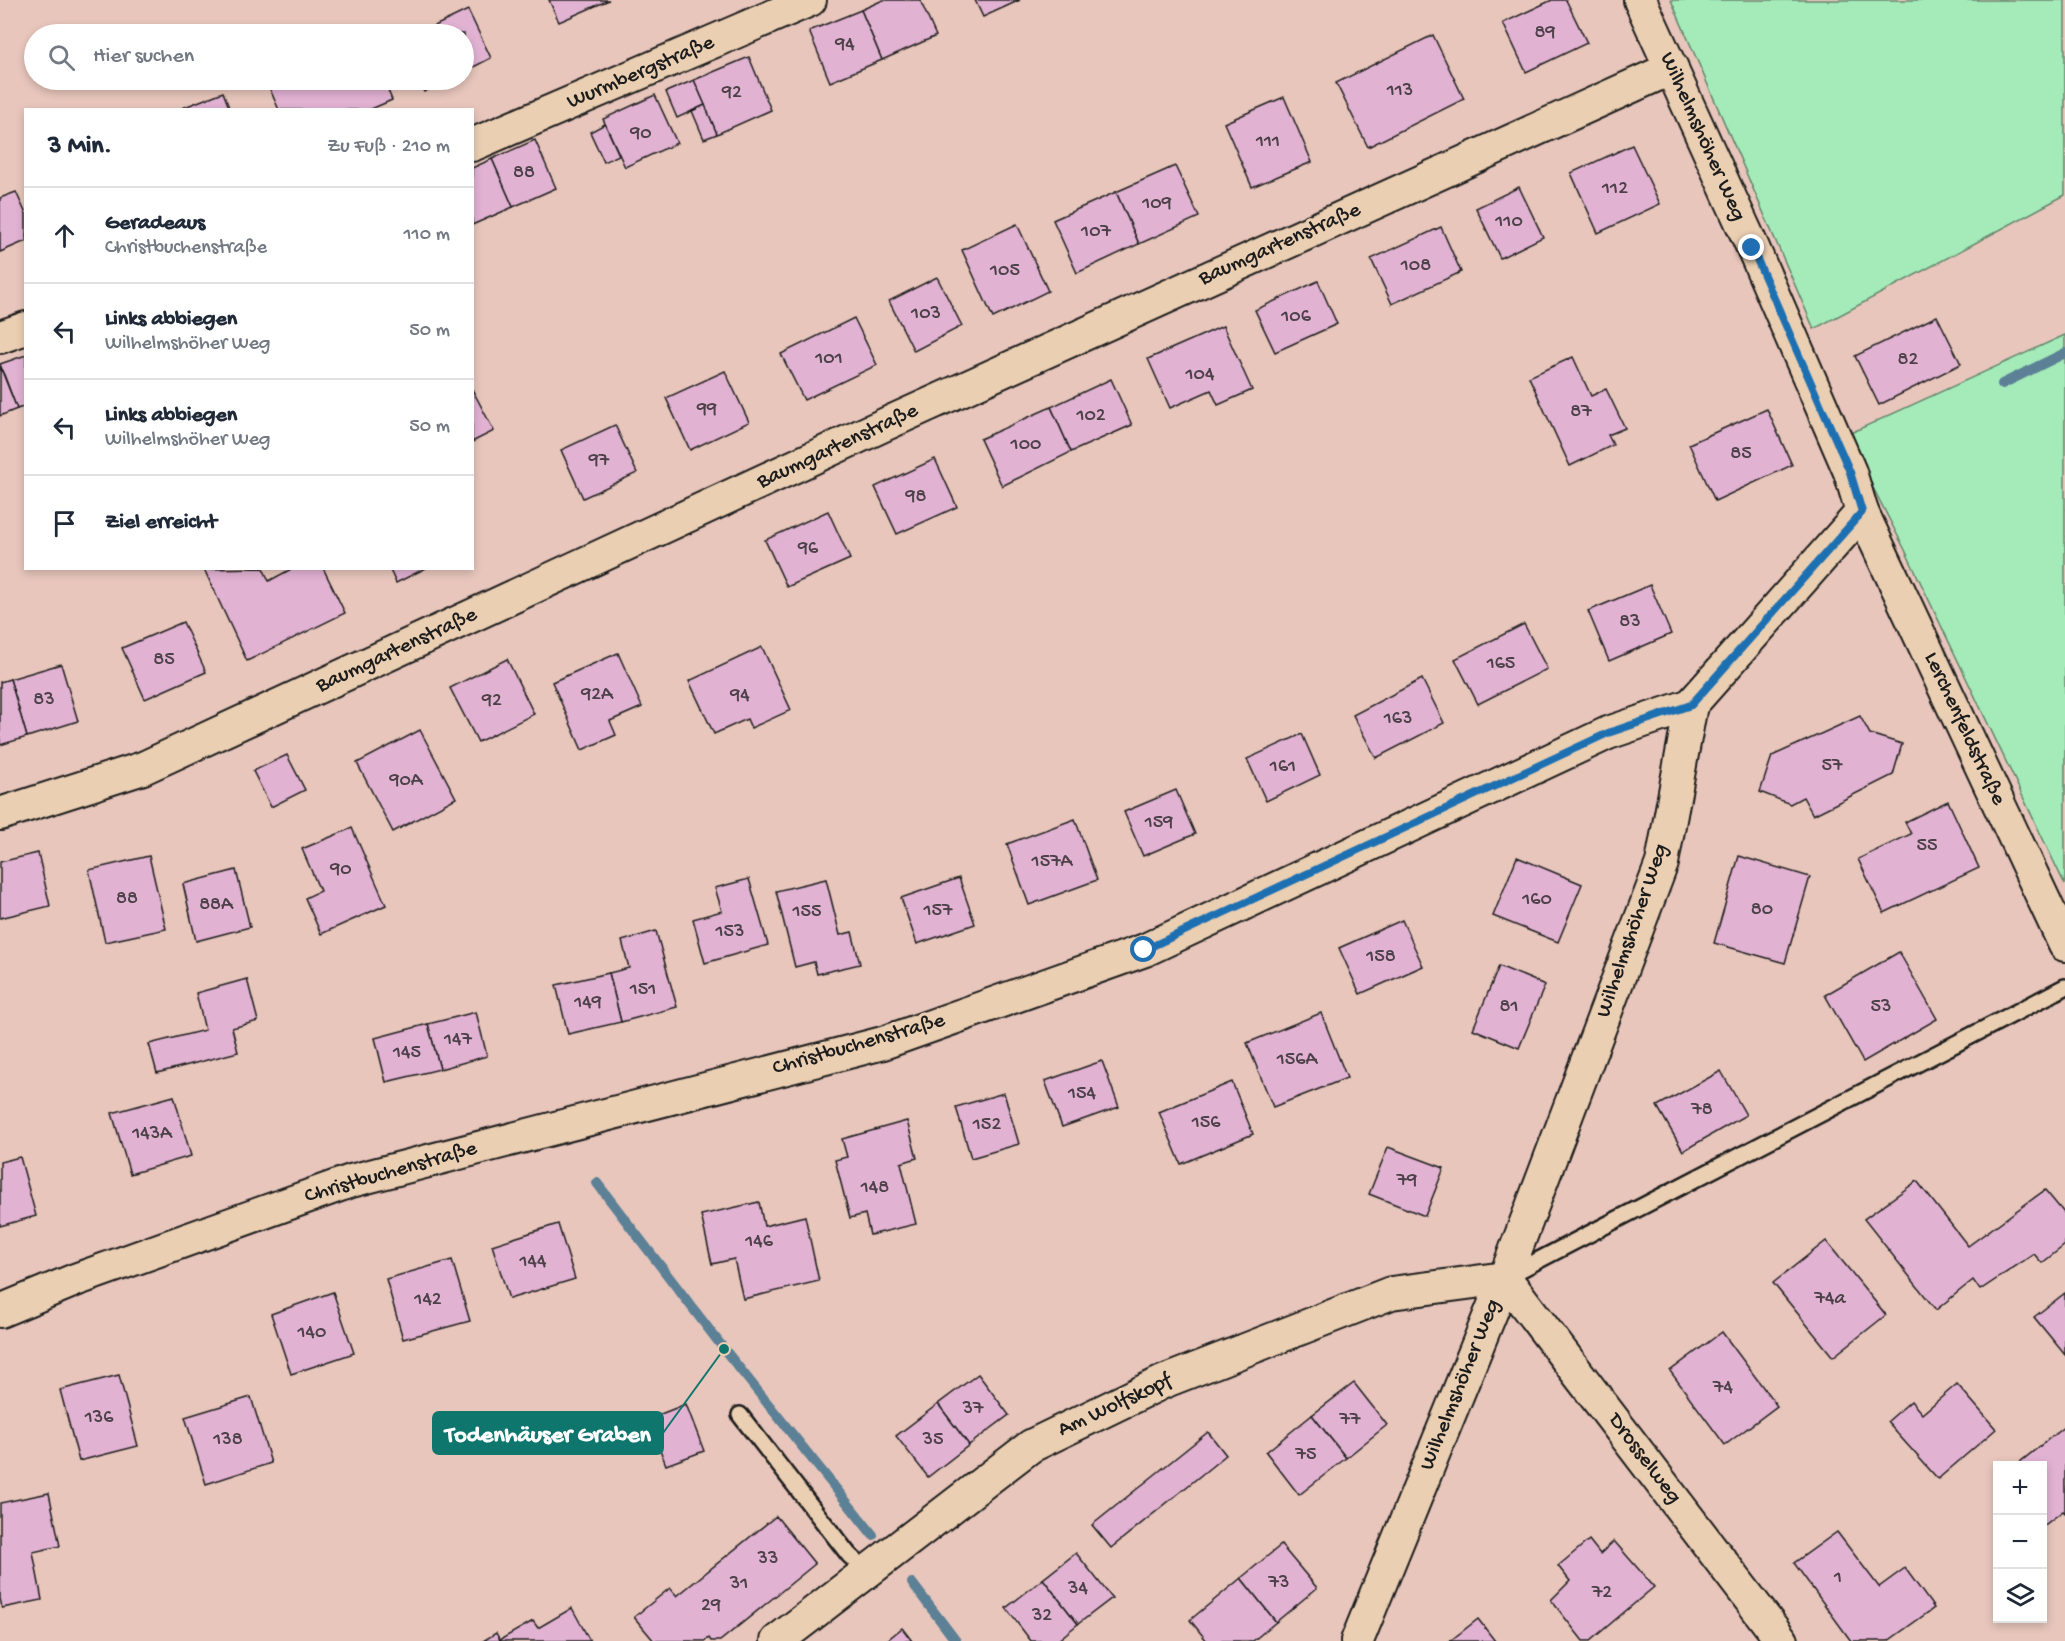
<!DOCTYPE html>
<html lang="de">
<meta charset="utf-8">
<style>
body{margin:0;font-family:"Gochi Hand",sans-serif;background:#f6f6f7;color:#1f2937}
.controls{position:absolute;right:18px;bottom:18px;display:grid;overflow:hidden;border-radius:0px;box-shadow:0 3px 9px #0003}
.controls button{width:54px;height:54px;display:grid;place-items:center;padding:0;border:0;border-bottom:2px solid #e0e1e3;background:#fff;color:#1f2937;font:30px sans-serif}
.stop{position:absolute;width:18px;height:18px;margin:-14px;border:4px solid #1f6fb2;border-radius:50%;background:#fff}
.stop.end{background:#1f6fb2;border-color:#fff;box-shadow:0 2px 6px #0008}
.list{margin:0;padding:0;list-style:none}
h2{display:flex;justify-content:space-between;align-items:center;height:78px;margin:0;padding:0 24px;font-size:26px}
h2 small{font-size:20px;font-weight:400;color:#747a83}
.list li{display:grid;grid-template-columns:39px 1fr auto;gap:18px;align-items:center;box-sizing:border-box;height:96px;padding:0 24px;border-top:2px solid #e0e1e3}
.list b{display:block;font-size:22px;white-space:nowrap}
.list p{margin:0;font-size:20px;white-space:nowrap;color:#747a83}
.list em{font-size:20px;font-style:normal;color:#747a83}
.icon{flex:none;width:33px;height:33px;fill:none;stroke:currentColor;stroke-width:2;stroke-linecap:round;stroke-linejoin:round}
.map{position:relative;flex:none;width:2065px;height:1641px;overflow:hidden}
.search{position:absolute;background:#fff;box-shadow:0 3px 9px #0003;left:24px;top:24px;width:450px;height:66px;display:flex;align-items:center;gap:15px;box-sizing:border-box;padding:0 21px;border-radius:33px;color:#747a83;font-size:22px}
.panel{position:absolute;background:#fff;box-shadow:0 3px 9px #0003;left:24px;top:108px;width:450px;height:462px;border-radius:0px}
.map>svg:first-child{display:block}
.green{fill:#a4ebb9;stroke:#60846a;stroke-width:1.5}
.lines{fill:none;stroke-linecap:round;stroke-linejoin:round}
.stream{stroke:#5c8095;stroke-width:10}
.building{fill:#e2b2d3;stroke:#1c1c1c;stroke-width:1.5}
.lane-casing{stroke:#1c1c1c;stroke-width:20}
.street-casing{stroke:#1c1c1c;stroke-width:36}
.lane{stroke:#ebcfb2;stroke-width:15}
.street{stroke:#ebcfb2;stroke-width:32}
.route{stroke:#1f6fb2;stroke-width:8}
.labels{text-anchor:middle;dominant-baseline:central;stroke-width:6;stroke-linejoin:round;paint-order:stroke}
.number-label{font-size:20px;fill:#4e424a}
.street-label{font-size:22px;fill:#1c1c1c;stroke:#ebcfb2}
.leader{fill:none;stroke:#0f766e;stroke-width:2}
.callout-dot{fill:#0f766e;stroke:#ebcfb2;stroke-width:2}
.callout{fill:#0f766e;stroke:#0f766e;stroke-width:2}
.callout-label{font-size:24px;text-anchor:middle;font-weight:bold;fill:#fff}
</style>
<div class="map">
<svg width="2065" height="1641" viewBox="0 0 2065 1641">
<rect width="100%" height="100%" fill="#e8c6bc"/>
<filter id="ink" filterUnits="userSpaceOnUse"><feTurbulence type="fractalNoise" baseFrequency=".0167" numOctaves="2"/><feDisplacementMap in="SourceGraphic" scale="12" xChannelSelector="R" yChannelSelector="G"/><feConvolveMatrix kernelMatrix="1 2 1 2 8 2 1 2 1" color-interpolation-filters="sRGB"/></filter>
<g filter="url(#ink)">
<g class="green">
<polygon points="1671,0 2065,0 2065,195 1814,329"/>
<polygon points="2065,335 2065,885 1905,550 1846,435"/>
</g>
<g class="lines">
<g class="stream">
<polyline points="2002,384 2065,353"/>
<polyline points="597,1183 724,1349 873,1535"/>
<polyline points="912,1583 956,1641"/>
</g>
</g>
<g class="building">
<polygon points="549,0 609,0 559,22"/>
<polygon points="883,0 920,0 936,36 882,60 861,10"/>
<polygon points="975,0 1020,0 983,17"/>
<polygon points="1552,0 1566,0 1587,43 1526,72 1503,23"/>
<polygon points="468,10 491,58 464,72 464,34 418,34"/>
<polygon points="861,10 882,60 830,82 809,31"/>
<polygon points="291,24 296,34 265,34"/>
<polygon points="1433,35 1464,99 1368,147 1336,83"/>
<polygon points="749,57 771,110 717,134 694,80"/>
<polygon points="266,80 384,80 392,100 369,110 279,110"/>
<polygon points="418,80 448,80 424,92"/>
<polygon points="694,80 705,105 677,118 666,92"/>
<polygon points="223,92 230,110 177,110"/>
<polygon points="655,95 677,143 625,167 603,119"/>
<polygon points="1284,97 1312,162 1252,187 1224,123"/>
<polygon points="705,105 717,134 704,139 692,111"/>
<polygon points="605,124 619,155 604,162 590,132"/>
<polygon points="535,140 556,188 513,207 492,159"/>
<polygon points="1632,145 1660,204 1598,233 1571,173"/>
<polygon points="492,159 513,207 472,225 472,168"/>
<polygon points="1175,166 1199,217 1139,244 1116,192"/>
<polygon points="1519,187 1543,237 1500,258 1476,208"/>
<polygon points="16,192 26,214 26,241 0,252 0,198"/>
<polygon points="1116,192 1139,244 1077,273 1053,220"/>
<polygon points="1017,224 1048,291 993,318 962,250"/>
<polygon points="1441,227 1461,272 1392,304 1371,259"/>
<polygon points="937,277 962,326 914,351 889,301"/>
<polygon points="1318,281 1337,324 1275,352 1255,310"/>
<polygon points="1937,316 1961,364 1879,405 1855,356"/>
<polygon points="854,318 877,365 804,400 781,354"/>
<polygon points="1223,326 1252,390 1218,405 1211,390 1170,408 1148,359"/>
<polygon points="26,355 26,406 17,409 0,364"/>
<polygon points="1573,357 1591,396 1606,389 1625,428 1608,435 1613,445 1570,466 1529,377"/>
<polygon points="0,366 17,409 0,416"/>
<polygon points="725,371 749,422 690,450 666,398"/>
<polygon points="1111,379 1132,425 1071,452 1051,407"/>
<polygon points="472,389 494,431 472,442"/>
<polygon points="1051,407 1071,452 1002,486 980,439"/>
<polygon points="1767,409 1792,465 1715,501 1689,444"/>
<polygon points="615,425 637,473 583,498 561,450"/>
<polygon points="935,459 957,507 897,534 875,487"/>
<polygon points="828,511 850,559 787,587 765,540"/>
<polygon points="263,568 269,581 293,568 323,568 345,613 247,661 204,569"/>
<polygon points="389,568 426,568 396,583"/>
<polygon points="1650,585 1671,634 1609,661 1588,611"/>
<polygon points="183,622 206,672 145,699 122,648"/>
<polygon points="1524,624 1547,669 1478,704 1455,659"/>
<polygon points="762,647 791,710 751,728 747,719 714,734 689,681"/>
<polygon points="618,653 642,707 610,721 616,735 582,750 552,682"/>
<polygon points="507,659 534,714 478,742 450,688"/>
<polygon points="61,664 78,721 27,737 10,679"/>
<polygon points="10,679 27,737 0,745 0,682"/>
<polygon points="1422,679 1444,723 1376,758 1353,715"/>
<polygon points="1860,716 1870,734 1902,744 1893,775 1813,815 1803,797 1790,804 1760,792 1772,756"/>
<polygon points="420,730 456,798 393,832 357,763"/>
<polygon points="1302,734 1320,775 1266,801 1247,759"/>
<polygon points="287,755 305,790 271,807 253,771"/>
<polygon points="1176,790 1195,834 1143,856 1124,812"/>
<polygon points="1948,801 1979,868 1884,913 1858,859 1911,834 1905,822"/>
<polygon points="1075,819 1097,880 1029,905 1007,844"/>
<polygon points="352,828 386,905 321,934 305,898 320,891 302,849"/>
<polygon points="38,853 50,906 0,918 0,862"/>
<polygon points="149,856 166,929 105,942 89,870"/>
<polygon points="1739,856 1810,877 1785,963 1714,943"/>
<polygon points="1517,857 1582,884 1558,942 1493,916"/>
<polygon points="236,870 250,927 196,941 183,884"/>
<polygon points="959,878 975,924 917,944 901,898"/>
<polygon points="749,879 768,945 705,963 693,919 722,911 715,888"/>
<polygon points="826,879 840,935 852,932 860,964 817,974 814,962 795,967 776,891"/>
<polygon points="1402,920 1423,966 1360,994 1339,948"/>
<polygon points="656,931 677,1007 621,1022 609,973 629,968 622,941"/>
<polygon points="1899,952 1937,1019 1863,1062 1825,995"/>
<polygon points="1499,966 1545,985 1519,1048 1473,1029"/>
<polygon points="609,973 621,1022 568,1034 556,985"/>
<polygon points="247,979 258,1021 232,1028 238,1052 157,1073 149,1044 205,1030 196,993"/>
<polygon points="476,1012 487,1056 440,1069 428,1024"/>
<polygon points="1321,1013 1347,1078 1273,1107 1247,1043"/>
<polygon points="428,1024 440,1069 386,1082 375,1038"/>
<polygon points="1102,1061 1119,1107 1062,1127 1045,1081"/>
<polygon points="1721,1071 1746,1115 1683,1151 1657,1106"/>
<polygon points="1232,1082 1253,1134 1181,1164 1159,1112"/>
<polygon points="1004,1093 1019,1144 971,1158 956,1107"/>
<polygon points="174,1096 191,1156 130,1174 112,1113"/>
<polygon points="907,1121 917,1158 901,1163 916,1224 870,1235 865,1214 850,1218 835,1160 847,1157 842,1139"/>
<polygon points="1388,1147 1444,1168 1425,1216 1369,1194"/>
<polygon points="20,1157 36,1216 0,1226 0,1162"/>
<polygon points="1917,1181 1968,1246 2045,1190 2065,1214 2065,1245 2042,1263 2034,1254 1980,1290 1973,1280 1936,1310 1864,1219"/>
<polygon points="759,1202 764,1226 805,1216 819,1281 743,1299 734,1259 712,1264 701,1215"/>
<polygon points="558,1224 575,1279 509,1299 492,1245"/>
<polygon points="1826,1241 1886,1315 1833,1357 1773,1283"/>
<polygon points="452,1260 470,1321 403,1339 386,1279"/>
<polygon points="333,1292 354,1353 291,1374 271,1314"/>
<polygon points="2065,1293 2065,1355 2034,1317"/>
<polygon points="1722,1332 1777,1406 1725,1445 1670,1371"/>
<polygon points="978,1374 1009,1415 969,1445 938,1404"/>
<polygon points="119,1375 138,1446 79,1461 60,1390"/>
<polygon points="1354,1383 1387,1425 1346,1458 1312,1415"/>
<polygon points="1957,1384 1996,1429 1938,1479 1887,1422 1911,1401 1922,1414"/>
<polygon points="251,1397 271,1463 206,1484 185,1417"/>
<polygon points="686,1404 704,1451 666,1465 648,1419"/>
<polygon points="938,1404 969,1445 928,1477 896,1436"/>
<polygon points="1312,1415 1346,1458 1299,1495 1266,1452"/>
<polygon points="2065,1426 2065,1513 2063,1511 2042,1527 2042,1466 2015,1466"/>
<polygon points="1208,1432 1226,1455 1111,1548 1092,1525"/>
<polygon points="49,1493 60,1546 33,1552 42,1600 2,1608 0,1598 0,1503"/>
<polygon points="776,1516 815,1564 720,1641 711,1641 709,1638 705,1641 654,1641 634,1617 670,1588 677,1596"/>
<polygon points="1837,1532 1879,1587 1905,1568 1934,1608 1888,1641 1851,1641 1794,1563"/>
<polygon points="1589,1540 1600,1554 1614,1541 1654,1587 1590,1641 1583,1641 1551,1600 1570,1581 1558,1566"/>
<polygon points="1281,1545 1317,1588 1276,1622 1241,1578"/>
<polygon points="1076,1553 1112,1598 1078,1624 1043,1579"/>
<polygon points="1241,1578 1276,1622 1253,1641 1207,1641 1190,1620"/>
<polygon points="1043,1579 1078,1624 1057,1641 1031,1641 1006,1608"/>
<polygon points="572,1608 590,1641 483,1641 496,1633 500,1640 533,1621 538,1628"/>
<polygon points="1478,1619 1495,1641 1450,1641"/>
<polygon points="902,1628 912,1641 886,1641"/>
</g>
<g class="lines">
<defs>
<g id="lane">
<polyline points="1508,1276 2065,987"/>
<polyline points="740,1415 849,1555 868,1573"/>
</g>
<g id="street">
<polyline points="1640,0 1753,248 1850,472 1862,512 2065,945"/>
<polyline points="472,145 810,0"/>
<polyline points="0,337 26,328"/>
<polyline points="0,814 143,768 888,423 1672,68"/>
<polyline points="0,1311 75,1280 351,1181 883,1043 1145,950 1608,733 1691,705"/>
<polyline points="777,1641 1031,1446 1163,1382 1391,1293 1505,1278 1782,1641"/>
<polyline points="1357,1641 1505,1278 1662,863 1691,705 1862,512"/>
</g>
</defs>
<use href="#lane" class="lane-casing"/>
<use href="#street" class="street-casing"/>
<use href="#lane" class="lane"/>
<use href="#street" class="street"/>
</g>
</g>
<g class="lines" filter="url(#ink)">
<polyline class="route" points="1144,950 1608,733 1691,705 1862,512 1850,472 1752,248"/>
</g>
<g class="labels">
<g class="number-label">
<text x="1545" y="33">89</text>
<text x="845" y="45">94</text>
<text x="1400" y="91">113</text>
<text x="732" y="93">92</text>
<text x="641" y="134">90</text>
<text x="1268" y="142">111</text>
<text x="524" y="173">88</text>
<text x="1615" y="189">112</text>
<text x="1157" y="204">109</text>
<text x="1509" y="222">110</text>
<text x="1096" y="232">107</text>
<text x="1416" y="266">108</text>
<text x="1005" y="271">105</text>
<text x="926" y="314">103</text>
<text x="1296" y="317">106</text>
<text x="829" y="359">101</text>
<text x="1908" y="360">82</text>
<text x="1200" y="375">104</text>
<text x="707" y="410">99</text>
<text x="1581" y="412">87</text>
<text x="1091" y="416">102</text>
<text x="1026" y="445">100</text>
<text x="1741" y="454">85</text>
<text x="599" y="461">97</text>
<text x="916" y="497">98</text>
<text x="808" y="549">96</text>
<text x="1630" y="622">83</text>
<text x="164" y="660">85</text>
<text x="1501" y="664">165</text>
<text x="597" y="695">92A</text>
<text x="740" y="696">94</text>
<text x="44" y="700">83</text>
<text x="492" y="701">92</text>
<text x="1398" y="719">163</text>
<text x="1832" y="766">57</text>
<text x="1283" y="767">161</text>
<text x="406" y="781">90A</text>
<text x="1159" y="823">159</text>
<text x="1927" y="846">55</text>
<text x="1052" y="862">157A</text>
<text x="341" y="870">90</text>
<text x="127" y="899">88</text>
<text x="1537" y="900">160</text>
<text x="216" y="905">88A</text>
<text x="1762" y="910">80</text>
<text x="938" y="911">157</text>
<text x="807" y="912">155</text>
<text x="730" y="932">153</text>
<text x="1381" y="957">158</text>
<text x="643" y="990">151</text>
<text x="588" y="1003">149</text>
<text x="1509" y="1007">81</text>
<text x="1881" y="1007">53</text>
<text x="458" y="1040">147</text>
<text x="407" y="1053">145</text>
<text x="1297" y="1060">156A</text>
<text x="1082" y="1094">154</text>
<text x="1702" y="1110">78</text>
<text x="1206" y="1123">156</text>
<text x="987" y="1125">152</text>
<text x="152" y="1134">143A</text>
<text x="1407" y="1181">79</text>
<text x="875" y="1188">148</text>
<text x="759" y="1242">146</text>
<text x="533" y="1262">144</text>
<text x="1830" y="1299">74a</text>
<text x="428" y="1300">142</text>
<text x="312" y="1333">140</text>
<text x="1723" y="1388">74</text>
<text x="973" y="1409">37</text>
<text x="99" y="1418">136</text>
<text x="1350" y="1420">77</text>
<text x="228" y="1440">138</text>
<text x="933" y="1440">35</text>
<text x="1306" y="1455">75</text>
<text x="768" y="1559">33</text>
<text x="1838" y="1578">1</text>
<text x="1279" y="1583">73</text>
<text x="739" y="1584">31</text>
<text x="1078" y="1589">34</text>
<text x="1602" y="1593">72</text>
<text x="711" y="1606">29</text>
<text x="1042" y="1616">32</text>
</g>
<g class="street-label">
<text transform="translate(641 73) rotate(-23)">Wurmbergstraße</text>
<text transform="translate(1702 137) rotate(66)">Wilhelmshöher Weg</text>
<text transform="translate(1280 245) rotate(-24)">Baumgartenstraße</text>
<text transform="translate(838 447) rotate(-25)">Baumgartenstraße</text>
<text transform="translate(397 651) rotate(-25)">Baumgartenstraße</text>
<text transform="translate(1964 729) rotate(65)">Lerchenfeldstraße</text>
<text transform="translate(1633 931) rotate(-71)">Wilhelmshöher Weg</text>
<text transform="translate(859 1045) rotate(-16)">Christbuchenstraße</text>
<text transform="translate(391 1173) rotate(-16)">Christbuchenstraße</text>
<text transform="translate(1461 1385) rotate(-68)">Wilhelmshöher Weg</text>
<text transform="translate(1115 1406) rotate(-25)">Am Wolfskopf</text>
<text transform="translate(1644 1459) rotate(53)">Drosselweg</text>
</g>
</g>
<path class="leader" d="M724 1349L663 1433"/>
<circle class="callout-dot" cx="724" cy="1349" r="6"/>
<rect class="callout" x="433" y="1412" width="230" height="42" rx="6"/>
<g class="callout-label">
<text x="548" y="1441">Todenhäuser Graben</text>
</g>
</svg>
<div class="controls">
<button>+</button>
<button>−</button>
<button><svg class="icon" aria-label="layers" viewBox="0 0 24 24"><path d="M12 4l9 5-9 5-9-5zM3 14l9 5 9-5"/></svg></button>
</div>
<div class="stop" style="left:1144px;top:950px"></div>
<div class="stop end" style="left:1752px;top:248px"></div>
<div class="search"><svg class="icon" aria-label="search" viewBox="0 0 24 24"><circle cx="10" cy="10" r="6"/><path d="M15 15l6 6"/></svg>Hier suchen</div>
<section class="panel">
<h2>3 Min.<small>Zu Fuß · 210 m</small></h2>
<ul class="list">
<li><svg class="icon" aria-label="ahead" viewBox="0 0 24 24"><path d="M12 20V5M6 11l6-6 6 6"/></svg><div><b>Geradeaus</b><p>Christbuchenstraße</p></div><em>110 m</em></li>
<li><svg class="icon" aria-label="left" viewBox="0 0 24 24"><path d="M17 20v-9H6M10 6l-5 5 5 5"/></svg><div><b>Links abbiegen</b><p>Wilhelmshöher Weg</p></div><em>50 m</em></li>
<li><svg class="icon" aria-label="left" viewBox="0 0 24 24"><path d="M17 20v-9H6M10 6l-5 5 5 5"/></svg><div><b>Links abbiegen</b><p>Wilhelmshöher Weg</p></div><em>50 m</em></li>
<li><svg class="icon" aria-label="arrive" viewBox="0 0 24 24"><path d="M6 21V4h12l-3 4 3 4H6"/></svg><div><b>Ziel erreicht</b></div></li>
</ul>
</section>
</div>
